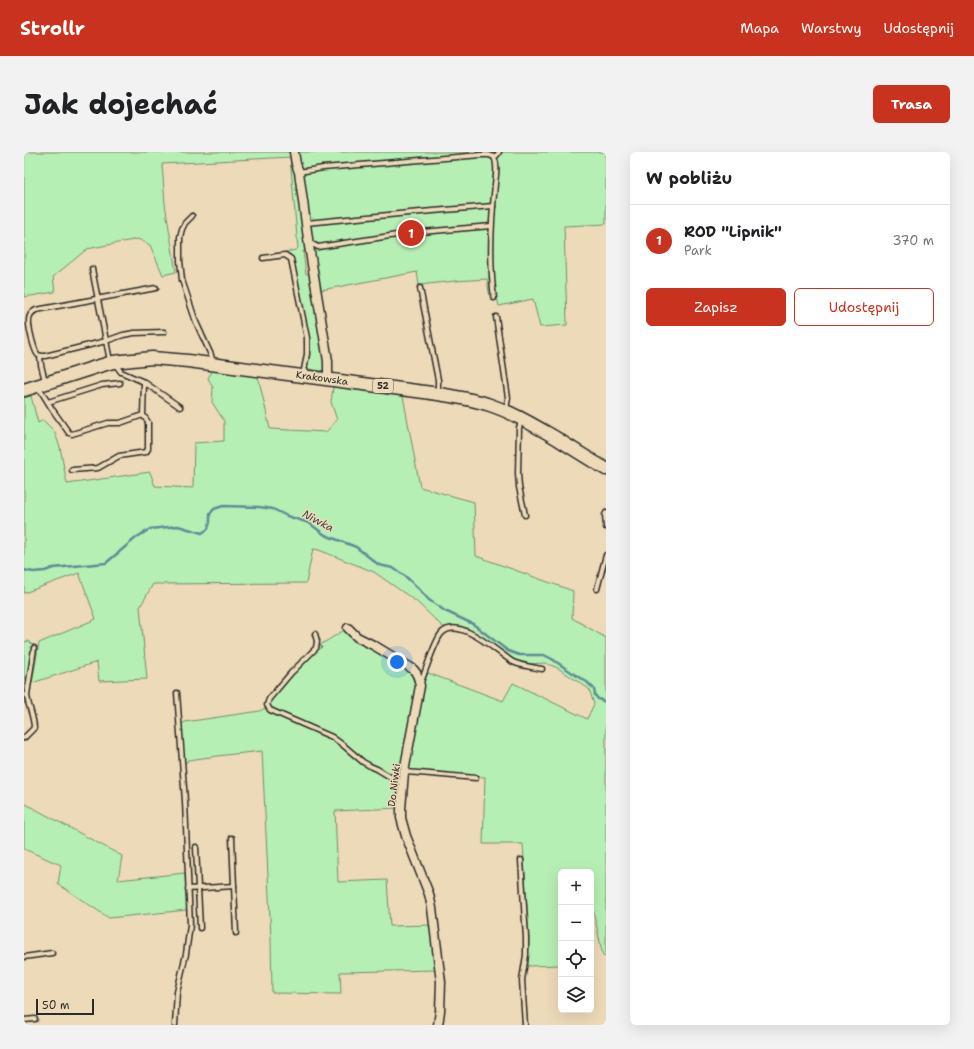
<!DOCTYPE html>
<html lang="pl">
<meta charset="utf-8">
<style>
body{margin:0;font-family:"Shantell Sans",sans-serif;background:#f2f2f2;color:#202124}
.controls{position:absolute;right:12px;bottom:12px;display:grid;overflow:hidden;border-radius:6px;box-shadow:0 4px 16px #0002}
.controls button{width:36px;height:36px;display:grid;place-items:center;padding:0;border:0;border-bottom:1px solid #e0e0e0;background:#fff;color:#202124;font:20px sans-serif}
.scale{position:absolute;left:12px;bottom:10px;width:58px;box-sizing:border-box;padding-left:4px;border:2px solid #2b2b2b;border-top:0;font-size:11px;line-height:14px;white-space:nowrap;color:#2b2b2b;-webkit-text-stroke:3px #eddab8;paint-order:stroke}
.you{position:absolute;left:373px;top:510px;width:14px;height:14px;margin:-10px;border:3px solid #fff;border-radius:50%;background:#1a73e8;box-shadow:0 0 0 6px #1a73e833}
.badge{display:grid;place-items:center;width:26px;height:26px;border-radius:50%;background:#c8321e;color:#fff;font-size:13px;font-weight:700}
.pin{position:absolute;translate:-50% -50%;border:2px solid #fff;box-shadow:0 1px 4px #0006}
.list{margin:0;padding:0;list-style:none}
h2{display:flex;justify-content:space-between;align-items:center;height:52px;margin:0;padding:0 16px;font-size:17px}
h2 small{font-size:13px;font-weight:400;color:#757577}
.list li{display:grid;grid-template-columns:26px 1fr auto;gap:12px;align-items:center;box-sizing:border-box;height:72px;padding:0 16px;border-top:1px solid #e0e0e0}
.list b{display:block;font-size:15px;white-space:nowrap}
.list p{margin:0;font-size:13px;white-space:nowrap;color:#757577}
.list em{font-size:13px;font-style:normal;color:#757577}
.actions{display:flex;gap:8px;padding:12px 16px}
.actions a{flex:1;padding:9px 0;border:1px solid #c8321e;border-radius:6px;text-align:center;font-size:14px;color:#c8321e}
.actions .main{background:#c8321e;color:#fff}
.icon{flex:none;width:22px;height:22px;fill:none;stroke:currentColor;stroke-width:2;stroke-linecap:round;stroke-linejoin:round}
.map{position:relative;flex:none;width:582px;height:873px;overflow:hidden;border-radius:6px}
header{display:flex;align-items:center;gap:24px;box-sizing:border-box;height:56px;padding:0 20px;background:#c8321e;color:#fff}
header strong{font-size:19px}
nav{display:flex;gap:22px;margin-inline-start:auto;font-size:14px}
.intro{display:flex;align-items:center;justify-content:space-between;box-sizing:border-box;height:96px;padding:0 24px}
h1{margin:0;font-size:28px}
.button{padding:10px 18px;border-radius:6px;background:#c8321e;color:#fff;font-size:14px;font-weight:700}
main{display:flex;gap:24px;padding:0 24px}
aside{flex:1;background:#fff;border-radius:6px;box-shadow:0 4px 16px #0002}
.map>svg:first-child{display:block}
.green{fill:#b6efb3;stroke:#708d6f}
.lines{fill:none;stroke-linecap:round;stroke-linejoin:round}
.stream{stroke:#5e8d96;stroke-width:2.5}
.lane-casing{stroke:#2b2b2b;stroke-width:7}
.street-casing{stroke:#2b2b2b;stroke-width:11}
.primary-casing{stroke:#2b2b2b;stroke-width:15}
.lane{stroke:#eddab8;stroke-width:4}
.street{stroke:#eddab8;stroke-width:8}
.primary{stroke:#eddab8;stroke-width:12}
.labels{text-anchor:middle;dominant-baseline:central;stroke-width:3;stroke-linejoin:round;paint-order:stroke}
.shield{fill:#eddab8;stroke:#656055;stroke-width:1}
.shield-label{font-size:9px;font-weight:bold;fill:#2b2b2b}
.street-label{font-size:10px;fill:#2b2b2b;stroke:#eddab8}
.water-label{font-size:11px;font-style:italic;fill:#3c4c4f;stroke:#eddab8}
</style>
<header>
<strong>Strollr</strong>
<nav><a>Mapa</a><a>Warstwy</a><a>Udostępnij</a></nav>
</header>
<div class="intro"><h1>Jak dojechać</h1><a class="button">Trasa</a></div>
<main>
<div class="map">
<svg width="582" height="873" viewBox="0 0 582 873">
<rect width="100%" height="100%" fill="#eddab8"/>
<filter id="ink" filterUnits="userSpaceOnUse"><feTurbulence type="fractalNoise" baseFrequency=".025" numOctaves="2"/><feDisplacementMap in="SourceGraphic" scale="8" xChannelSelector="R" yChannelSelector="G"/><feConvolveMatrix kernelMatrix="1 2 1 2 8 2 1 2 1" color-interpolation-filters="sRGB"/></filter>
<g filter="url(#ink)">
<g class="green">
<path d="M 0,0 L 582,0 L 582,72 L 540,74 L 543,173 L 516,175 L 509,147 L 475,154 L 473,146 L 466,146 L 463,127 L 431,129 L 395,133 L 393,120 L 297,138 L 289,94 L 284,98 L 279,99 L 282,122 L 287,122 L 301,206 L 300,217 L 298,219 L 284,217 C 283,211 285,206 285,201 C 285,193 285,186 284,178 L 270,109 L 266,102 L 261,101 L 261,100 L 272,98 L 274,96 L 266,5 L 138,12 L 141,52 L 152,120 L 139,123 L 126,93 L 114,87 L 63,97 L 29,125 L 31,140 L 0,145 Z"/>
<polygon points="189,218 234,224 246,277 302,280 313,268 307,250 309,235 379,244 396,335 450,350 452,404 549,439 548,466 582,486 582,803 579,804 567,749 567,720 537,720 537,813 504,814 505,788 499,692 459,692 461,625 389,619 384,615 398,534 404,521 479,549 489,531 563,567 570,552 565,537 534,516 521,511 502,512 490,508 461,487 446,478 435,474 419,475 393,450 350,420 295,398 289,397 282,431 129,432 116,455 123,527 75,529 73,510 8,531 15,491 72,467 55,421 0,441 0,246 7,244 14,271 19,268 30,279 36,295 43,332 126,320 131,334 169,336 170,291 200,289 200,269 188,250 189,236 184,226"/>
<path d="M 322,477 L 389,519 L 393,531 L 378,623 L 375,626 L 370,625 L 357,617 L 347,613 L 340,608 L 316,589 L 247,557 C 245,553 245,551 246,548 C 262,529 278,509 298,495 L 296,493 Z"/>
<polygon points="5,489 9,493 3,531 1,551 0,552 0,490"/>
<polygon points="241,556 246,560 293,581 308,588 371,631 376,638 375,656 311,659 314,730 363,728 366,774 408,773 413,818 316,820 317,842 248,841 247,786 238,599 201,603 164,608 162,611 160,611 157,576 158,572 161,570 236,559"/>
<polygon points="0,651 98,704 94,728 161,721 163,758 85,766 34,732 37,713 0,697"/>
</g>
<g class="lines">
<polyline class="stream" points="0,418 9,420 21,419 29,416 82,411 113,385 126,377 154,374 178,381 184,377 186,370 186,362 190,357 199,354 235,355 249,357 263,364 285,371 301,383 332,395 355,413 369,416 381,424 394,436 405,448 421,459 449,472 484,499 495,503 520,503 528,507 556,526 563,530 570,537 571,543 574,547 582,550"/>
<defs>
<g id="lane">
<polyline points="275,20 299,16 457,3 465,3 470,5"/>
<polyline points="168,64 161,71 158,77 156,85 156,109 158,128 172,170 187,203 189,211"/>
<polyline points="282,71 385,61 469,54"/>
<polyline points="284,90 294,95 386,81 467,74"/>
<polyline points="239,106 261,103 267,107 283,186 283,202 279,223"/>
<polyline points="68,117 86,209"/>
<path d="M 132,136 L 12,158 C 8,160 5,163 5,168 C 4,174 10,199 14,203 C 16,204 18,204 21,204 L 82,189 L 99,183 L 110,181 L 140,180"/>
<polyline points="396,136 414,228 414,241"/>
<path d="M 470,146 C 465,108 467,70 471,32 C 472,23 474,13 470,5 L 473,3 L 475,0"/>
<polyline points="472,165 484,246 482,257"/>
<polyline points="16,204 17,213 21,229"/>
<polyline points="91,212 97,220 120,230 156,255"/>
<polyline points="15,236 28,257 45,281 48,282 84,271 96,271 119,263"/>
<polyline points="24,250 78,233 96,231"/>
<polyline points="497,269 495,276 494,321 495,335 501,363"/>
<polyline points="48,318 74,316 95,304 122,300 124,297 124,270 119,263 120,230"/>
<polyline points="582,361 581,363 582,375"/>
<polyline points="573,437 582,403"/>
<polyline points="291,482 293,489 292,496 267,521 245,547 243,553 246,558 308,585 319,593 339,610 346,614 353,617 373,629 379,630"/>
<path d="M 397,530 C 402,518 410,491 417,482 C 434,462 474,501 489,510 C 497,514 509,515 518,517"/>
<path d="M 0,586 L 10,576 C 10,565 4,554 3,543 L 10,496"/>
<polyline points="380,620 395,621 452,626"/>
<polyline points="172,695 176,776"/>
<polyline points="497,708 502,786 502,803 498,828 501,873"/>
<polyline points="210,734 212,781"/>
<polyline points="164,737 210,734 208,686"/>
<polyline points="0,805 28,801"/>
<polyline points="0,868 11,867"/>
<polyline points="151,873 153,840 162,802 166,773 161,649 153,541"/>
</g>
<g id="street">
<polyline points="270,0 272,12 275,20 285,94 304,209 304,227"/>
<path d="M 324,476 L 333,485 L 351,494 L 389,517 C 394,522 395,527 396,534 L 380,620 L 377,657 L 377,666 L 382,684 L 405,742 L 408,756 L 417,830 L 416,859 L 414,873"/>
</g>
<path id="primary" d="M 0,238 L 72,215 L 89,210 L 128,206 L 164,209 L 400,240 C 422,243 445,246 466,253 C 490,261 511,274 532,286 C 549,297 565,307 582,317"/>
</defs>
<use href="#lane" class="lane-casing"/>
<use href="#street" class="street-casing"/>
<use href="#primary" class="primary-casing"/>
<use href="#lane" class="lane"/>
<use href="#street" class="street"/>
<use href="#primary" class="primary"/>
</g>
</g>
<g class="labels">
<rect class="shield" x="349" y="227" width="20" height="14" rx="3"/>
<g class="shield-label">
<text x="359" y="234">52</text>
</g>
<g class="street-label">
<text transform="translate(298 226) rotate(8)">Krakowska</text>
<text transform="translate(370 633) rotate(-83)">Do Niwki</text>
</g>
<g class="water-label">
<text transform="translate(294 369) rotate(28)">Niwka</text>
</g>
</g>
</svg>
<div class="controls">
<button>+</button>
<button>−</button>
<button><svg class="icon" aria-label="locate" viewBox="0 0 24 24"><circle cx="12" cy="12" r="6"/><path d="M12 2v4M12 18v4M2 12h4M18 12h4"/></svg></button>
<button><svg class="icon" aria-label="layers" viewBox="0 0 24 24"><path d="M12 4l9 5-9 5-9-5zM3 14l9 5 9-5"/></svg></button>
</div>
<div class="scale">50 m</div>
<div class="you"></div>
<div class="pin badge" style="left:387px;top:81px">1</div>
</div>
<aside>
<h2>W pobliżu<small></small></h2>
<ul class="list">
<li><span class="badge">1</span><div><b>ROD &quot;Lipnik&quot;</b><p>Park</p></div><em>370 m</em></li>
</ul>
<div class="actions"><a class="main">Zapisz</a><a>Udostępnij</a></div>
</aside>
</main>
